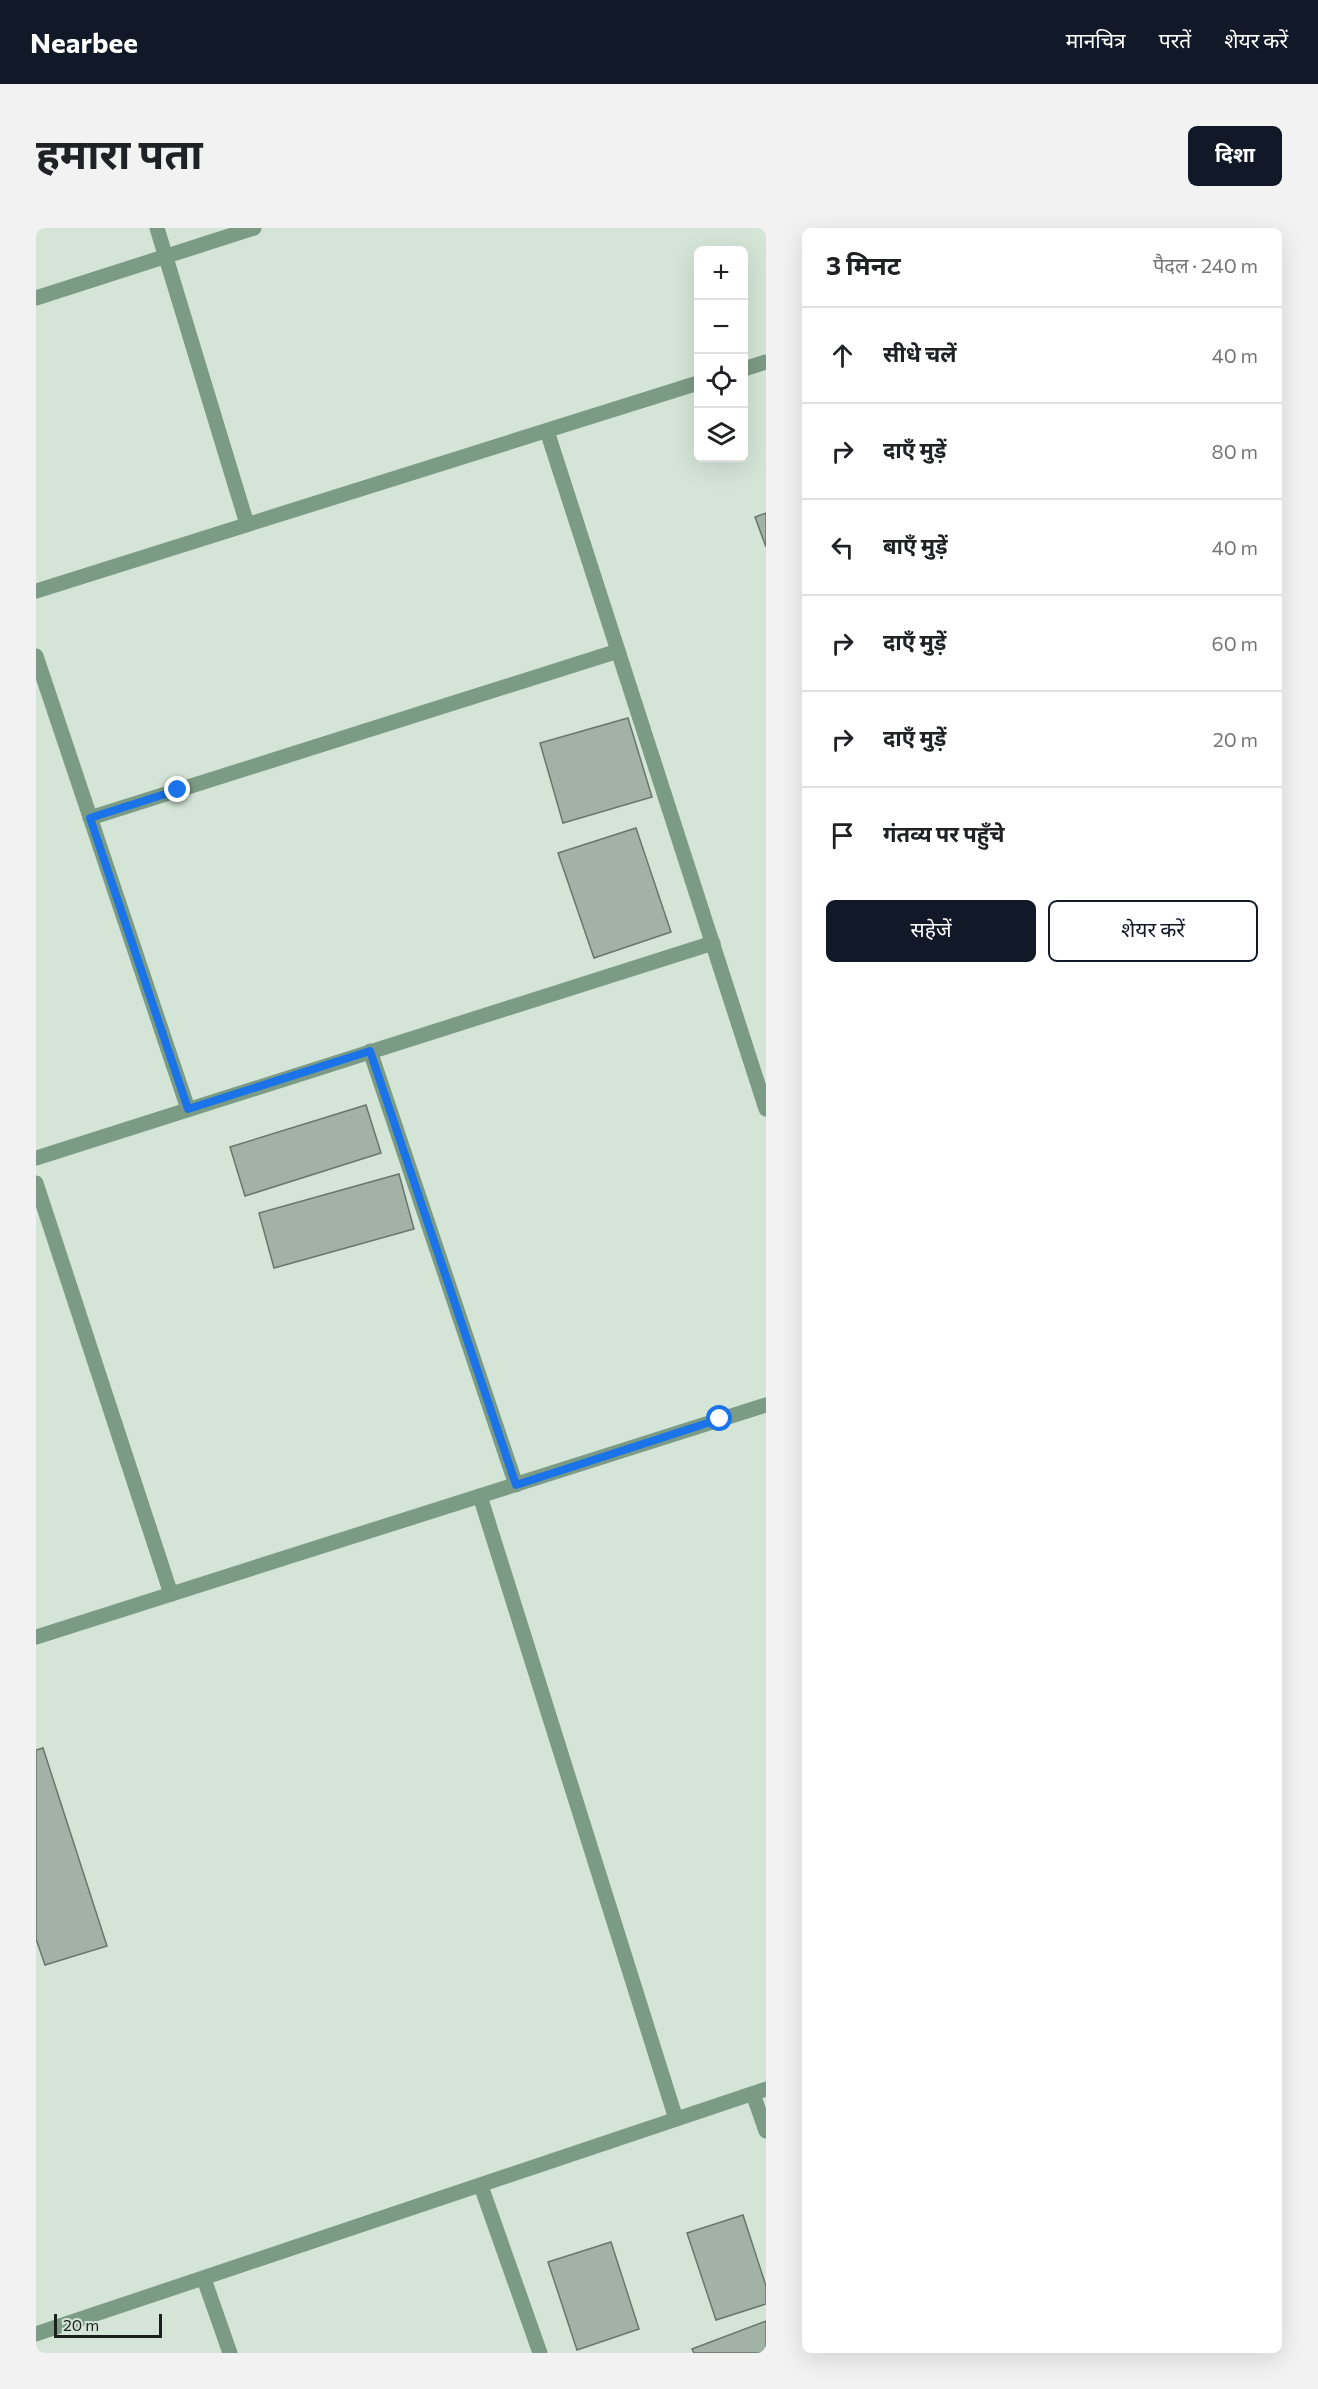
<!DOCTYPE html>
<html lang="hi">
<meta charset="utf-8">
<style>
body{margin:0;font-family:Commissioner,"Noto Sans Devanagari",sans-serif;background:#f2f2f2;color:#202124}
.controls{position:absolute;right:18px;top:18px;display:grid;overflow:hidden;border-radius:9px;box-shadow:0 6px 24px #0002}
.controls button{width:54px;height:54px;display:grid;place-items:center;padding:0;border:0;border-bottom:2px solid #e0e0e0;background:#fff;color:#202124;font:30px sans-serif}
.scale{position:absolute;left:18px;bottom:15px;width:108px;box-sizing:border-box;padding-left:6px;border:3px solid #1a201c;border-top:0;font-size:16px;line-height:21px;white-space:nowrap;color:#1a201c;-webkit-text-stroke:4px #d4e5d8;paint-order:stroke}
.stop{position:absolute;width:18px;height:18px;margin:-14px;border:4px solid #1a73e8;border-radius:50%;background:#fff}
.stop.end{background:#1a73e8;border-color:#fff;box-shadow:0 2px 6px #0008}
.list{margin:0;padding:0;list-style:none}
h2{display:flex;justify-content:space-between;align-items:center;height:78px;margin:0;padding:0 24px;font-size:26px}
h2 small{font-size:20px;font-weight:400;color:#757577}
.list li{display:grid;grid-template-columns:39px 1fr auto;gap:18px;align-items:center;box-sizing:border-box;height:96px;padding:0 24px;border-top:2px solid #e0e0e0}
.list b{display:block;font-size:22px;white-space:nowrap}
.list em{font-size:20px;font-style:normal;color:#757577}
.actions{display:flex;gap:12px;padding:18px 24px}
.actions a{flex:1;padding:14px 0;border:2px solid #111827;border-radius:9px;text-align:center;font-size:21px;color:#111827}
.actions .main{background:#111827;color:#fff}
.icon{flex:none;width:33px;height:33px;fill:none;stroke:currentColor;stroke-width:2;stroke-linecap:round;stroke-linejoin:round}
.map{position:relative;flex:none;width:730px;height:2125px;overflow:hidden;border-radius:9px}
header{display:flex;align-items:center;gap:36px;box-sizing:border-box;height:84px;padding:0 30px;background:#111827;color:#fff}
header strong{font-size:28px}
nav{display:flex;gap:33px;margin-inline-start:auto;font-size:21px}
.intro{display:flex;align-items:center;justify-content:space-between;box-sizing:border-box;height:144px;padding:0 36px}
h1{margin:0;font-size:42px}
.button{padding:15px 27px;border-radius:9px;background:#111827;color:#fff;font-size:21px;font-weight:700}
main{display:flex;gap:36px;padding:0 36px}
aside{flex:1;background:#fff;border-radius:9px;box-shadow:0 6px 24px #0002}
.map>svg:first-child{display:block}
.building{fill:#a3b2a7;stroke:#68776c;stroke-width:1.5}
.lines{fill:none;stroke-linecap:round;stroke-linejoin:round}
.minor{stroke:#7c9b84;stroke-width:15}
.route{stroke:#1a73e8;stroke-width:8}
</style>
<header>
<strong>Nearbee</strong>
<nav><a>मानचित्र</a><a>परतें</a><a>शेयर करें</a></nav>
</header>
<div class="intro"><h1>हमारा पता</h1><a class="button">दिशा</a></div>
<main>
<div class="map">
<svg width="730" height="2125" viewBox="0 0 730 2125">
<rect width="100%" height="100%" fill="#d4e5d8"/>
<g class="building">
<polygon points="730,285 730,319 719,289"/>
<polygon points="592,490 616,569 527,595 504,515"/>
<polygon points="600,600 635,704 558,730 522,625"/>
<polygon points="330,877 345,925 209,968 194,919"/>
<polygon points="363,946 378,1001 238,1040 223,985"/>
<polygon points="7,1520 71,1718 9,1737 0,1711 0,1522"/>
<polygon points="707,1987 730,2058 730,2076 680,2092 651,2005"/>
<polygon points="575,2014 603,2101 541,2122 512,2034"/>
<polygon points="730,2093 730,2125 658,2125 656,2121"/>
</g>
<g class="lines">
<g class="minor">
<polyline points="121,0 211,296"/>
<polyline points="0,70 218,0"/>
<polyline points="708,141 730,134"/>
<polyline points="511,203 730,881"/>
<polyline points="0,363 662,155"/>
<polyline points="0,428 152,881"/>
<polyline points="54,590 582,423"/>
<polyline points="334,823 480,1257"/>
<polyline points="0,930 677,715"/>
<polyline points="0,955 135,1366"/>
<polyline points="444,1268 640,1891"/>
<polyline points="0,1409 730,1177"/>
<polyline points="717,1866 730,1903"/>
<polyline points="445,1958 504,2125"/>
<polyline points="168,2051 194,2125"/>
<polyline points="0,2106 730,1861"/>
</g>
</g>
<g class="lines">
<polyline class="route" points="142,562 54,590 152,881 334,823 480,1257 684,1191"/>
</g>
</svg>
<div class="controls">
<button>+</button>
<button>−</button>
<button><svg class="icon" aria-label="locate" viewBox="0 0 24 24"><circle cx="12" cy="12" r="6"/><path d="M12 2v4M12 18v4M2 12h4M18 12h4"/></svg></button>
<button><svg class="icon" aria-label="layers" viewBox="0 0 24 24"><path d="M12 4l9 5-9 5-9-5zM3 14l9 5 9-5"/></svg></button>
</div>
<div class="scale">20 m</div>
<div class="stop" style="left:684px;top:1191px"></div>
<div class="stop end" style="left:142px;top:562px"></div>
</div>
<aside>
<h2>3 मिनट<small>पैदल · 240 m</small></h2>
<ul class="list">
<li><svg class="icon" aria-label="ahead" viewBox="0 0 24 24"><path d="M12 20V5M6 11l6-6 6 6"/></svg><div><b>सीधे चलें</b></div><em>40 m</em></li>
<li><svg class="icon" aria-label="right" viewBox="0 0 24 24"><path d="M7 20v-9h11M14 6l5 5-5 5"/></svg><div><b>दाएँ मुड़ें</b></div><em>80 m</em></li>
<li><svg class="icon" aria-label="left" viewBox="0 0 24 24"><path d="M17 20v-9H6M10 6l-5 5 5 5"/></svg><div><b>बाएँ मुड़ें</b></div><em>40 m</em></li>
<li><svg class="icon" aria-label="right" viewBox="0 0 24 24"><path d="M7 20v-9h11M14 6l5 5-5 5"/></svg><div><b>दाएँ मुड़ें</b></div><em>60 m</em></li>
<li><svg class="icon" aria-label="right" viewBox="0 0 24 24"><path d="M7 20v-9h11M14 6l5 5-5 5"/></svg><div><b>दाएँ मुड़ें</b></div><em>20 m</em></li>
<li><svg class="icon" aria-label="arrive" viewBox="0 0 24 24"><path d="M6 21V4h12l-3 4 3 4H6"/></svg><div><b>गंतव्य पर पहुँचे</b></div></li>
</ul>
<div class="actions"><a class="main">सहेजें</a><a>शेयर करें</a></div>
</aside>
</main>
